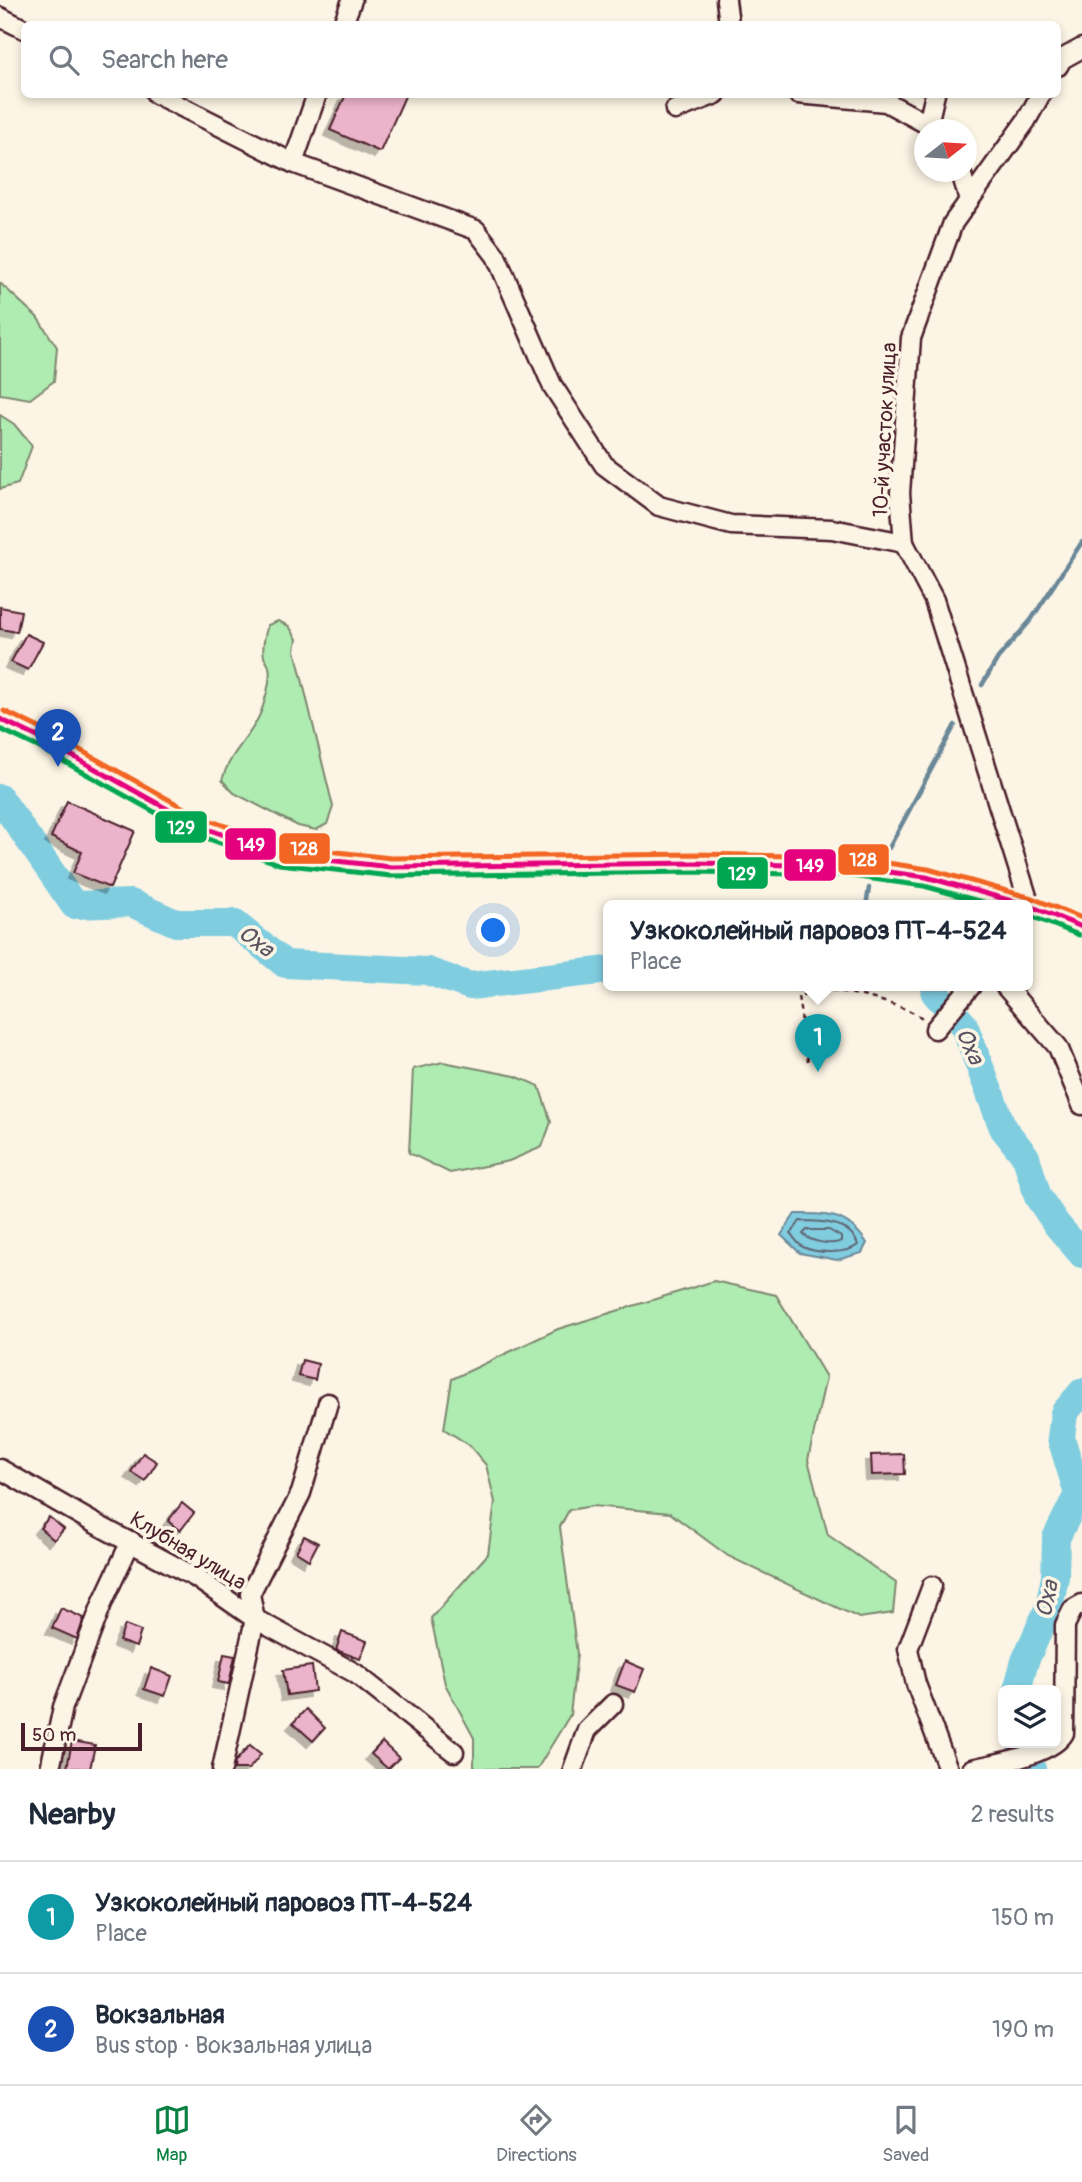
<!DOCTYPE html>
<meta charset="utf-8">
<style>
body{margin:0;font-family:Pangolin,sans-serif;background:#f6f6f7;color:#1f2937}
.controls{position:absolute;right:21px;bottom:21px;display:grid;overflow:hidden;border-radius:10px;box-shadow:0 4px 10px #0003}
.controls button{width:63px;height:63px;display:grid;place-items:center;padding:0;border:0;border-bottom:2px solid #e0e1e3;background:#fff;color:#1f2937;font:35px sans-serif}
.compass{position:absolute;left:914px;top:119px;width:63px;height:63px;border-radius:50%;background:#fff;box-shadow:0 4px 10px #0003;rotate:73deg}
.scale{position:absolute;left:21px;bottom:18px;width:121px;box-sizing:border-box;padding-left:7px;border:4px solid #4a1f2b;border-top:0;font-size:19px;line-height:24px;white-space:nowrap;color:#4a1f2b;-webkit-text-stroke:5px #fcf5e5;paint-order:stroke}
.you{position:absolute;left:494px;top:931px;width:24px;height:24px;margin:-18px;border:5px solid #fff;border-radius:50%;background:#1a73e8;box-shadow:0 0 0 10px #1a73e833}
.badge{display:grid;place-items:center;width:46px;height:46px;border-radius:50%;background:#0b8043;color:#fff;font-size:23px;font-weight:700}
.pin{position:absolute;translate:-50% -58px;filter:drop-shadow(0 2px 4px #0008)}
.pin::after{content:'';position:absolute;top:37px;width:24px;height:21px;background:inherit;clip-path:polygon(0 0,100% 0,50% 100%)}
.popup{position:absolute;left:603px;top:900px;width:430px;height:91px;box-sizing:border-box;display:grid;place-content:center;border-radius:10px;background:#fff;filter:drop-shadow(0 2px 5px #0005);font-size:23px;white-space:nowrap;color:#747a83}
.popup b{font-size:26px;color:#1f2937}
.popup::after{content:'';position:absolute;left:50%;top:100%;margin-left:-14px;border:14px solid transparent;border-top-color:#fff}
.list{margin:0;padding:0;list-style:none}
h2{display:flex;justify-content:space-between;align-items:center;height:91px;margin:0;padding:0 28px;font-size:30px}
h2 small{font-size:23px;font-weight:400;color:#747a83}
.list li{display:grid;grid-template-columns:46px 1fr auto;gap:21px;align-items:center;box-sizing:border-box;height:112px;padding:0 28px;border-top:2px solid #e0e1e3}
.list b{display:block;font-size:26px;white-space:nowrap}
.list p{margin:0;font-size:23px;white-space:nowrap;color:#747a83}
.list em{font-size:23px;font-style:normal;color:#747a83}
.icon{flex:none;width:38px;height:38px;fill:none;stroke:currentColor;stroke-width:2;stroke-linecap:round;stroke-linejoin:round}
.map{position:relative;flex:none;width:1082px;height:1769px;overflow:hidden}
.search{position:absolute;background:#fff;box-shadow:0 4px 10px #0003;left:21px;right:21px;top:21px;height:77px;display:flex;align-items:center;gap:18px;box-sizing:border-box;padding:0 24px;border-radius:10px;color:#747a83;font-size:26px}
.sheet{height:315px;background:#fff}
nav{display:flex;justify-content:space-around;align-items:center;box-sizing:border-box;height:98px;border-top:2px solid #e0e1e3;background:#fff;font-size:19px;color:#747a83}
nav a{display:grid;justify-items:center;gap:4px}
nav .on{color:#0b8043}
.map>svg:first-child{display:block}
.green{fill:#afecb2;stroke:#7c866e;stroke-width:2}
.water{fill:#80cde0;stroke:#6a8798;stroke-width:2}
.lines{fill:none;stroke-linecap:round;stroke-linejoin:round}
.shore{stroke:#606573;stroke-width:2}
.stream{stroke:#6a8798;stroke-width:4.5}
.river{stroke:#80cde0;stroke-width:28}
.building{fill:#ecb4ca;stroke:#4a1f2b;stroke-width:2;filter:url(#shadow)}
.minor-casing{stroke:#4a1f2b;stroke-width:23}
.path{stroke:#4a1f2b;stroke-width:2.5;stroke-dasharray:5 5;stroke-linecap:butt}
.minor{stroke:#fcf5e5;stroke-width:18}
.bus-1-casing{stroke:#fcf5e5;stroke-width:10}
.bus-2-casing{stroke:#fcf5e5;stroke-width:10}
.bus-3-casing{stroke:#fcf5e5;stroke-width:10}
.bus-1{stroke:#e5007d;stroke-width:5}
.bus-2{stroke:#00a651;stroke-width:5}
.bus-3{stroke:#f26522;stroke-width:5}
.labels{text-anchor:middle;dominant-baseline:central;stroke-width:7;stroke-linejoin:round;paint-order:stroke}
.street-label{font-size:21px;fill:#4a1f2b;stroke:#fcf5e5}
.water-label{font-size:23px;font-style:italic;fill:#5a5361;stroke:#fcf5e5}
.line-badge{stroke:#fcf5e5;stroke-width:2.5}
.badge-label{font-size:19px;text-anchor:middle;font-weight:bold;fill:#fff}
</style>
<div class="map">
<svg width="1082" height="1769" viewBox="0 0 1082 1769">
<defs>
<filter id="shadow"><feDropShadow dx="-6" dy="6" stdDeviation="0" flood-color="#0004"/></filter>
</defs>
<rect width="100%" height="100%" fill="#fcf5e5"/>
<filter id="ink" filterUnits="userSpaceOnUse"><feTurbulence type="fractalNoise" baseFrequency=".0143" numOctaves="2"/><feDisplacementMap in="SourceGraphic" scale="14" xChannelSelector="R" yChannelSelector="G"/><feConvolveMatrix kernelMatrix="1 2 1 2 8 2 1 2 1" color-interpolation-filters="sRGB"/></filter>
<g filter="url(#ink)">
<g class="green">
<polygon points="0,283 37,317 57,347 54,381 30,399 0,394"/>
<polygon points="0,415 14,424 32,446 18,484 0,489"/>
<path d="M 278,621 L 289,626 L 297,639 L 295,650 L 333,807 L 327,824 L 316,830 L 298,826 L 234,793 L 222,780 C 232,746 257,734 265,699 C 268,690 271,675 269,667 C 268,663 265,660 264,657 C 262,647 265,634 268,625 Z"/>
<polygon points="443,1062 515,1076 539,1086 551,1122 542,1147 509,1161 450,1173 409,1153 413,1069"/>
<polygon points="714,1281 776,1295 826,1377 808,1460 828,1535 896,1583 893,1613 859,1618 728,1556 670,1513 593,1506 569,1510 560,1527 577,1654 570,1715 537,1769 476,1769 474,1766 474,1738 445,1684 431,1618 488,1554 495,1502 486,1465 469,1445 444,1429 452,1379 558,1329"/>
</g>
<path class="water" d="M 795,1214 C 829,1214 847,1213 867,1243 L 862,1253 L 837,1260 L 800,1253 L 781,1235 Z"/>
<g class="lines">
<g class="shore">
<path d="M 800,1221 C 821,1221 850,1221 858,1245 C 847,1254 817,1254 803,1247 C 798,1244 794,1238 791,1234 Z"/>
<path d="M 807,1230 L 829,1230 L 841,1237 L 841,1241 C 833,1246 810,1242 803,1234 Z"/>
</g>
<g class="stream">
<polyline points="982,685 998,658 1031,620 1082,542"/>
<polyline points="889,848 955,725"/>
<polyline points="866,906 869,888"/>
</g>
<g class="river">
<polyline points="0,798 74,905 131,903 176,923 234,923 285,964 427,971 470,986 608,970"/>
<polyline points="937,986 935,993 964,1025 1003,1128 1026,1157 1038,1197 1057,1225 1082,1254"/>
<polyline points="1017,1690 1025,1661 1049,1607 1055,1577 1056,1538 1078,1494 1061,1438 1064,1413 1082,1392"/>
<polyline points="1021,1743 1032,1769"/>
</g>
</g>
<g class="building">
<polygon points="346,94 406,94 380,152 330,130"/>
<polygon points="0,607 21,611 17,632 0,629"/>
<polygon points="26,634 43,642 28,670 11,662"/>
<polygon points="67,801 135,831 110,888 73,873 82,852 51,837"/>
<polygon points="302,1360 318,1364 315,1380 298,1376"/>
<polygon points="143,1453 157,1462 145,1481 131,1472"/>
<polygon points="904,1454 905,1474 872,1475 871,1455"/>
<polygon points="182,1503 194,1513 180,1531 168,1521"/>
<polygon points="49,1517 64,1529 54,1540 40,1528"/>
<polygon points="304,1536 318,1543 309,1560 296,1552"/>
<polygon points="61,1608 84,1618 77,1639 52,1628"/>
<polygon points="125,1625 141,1631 136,1647 119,1641"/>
<polygon points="342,1632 367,1641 360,1659 336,1650"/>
<polygon points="224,1654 235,1656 229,1684 218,1682"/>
<polygon points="625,1661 644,1669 635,1692 616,1685"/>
<polygon points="312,1666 315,1691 287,1695 283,1670"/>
<polygon points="151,1668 172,1676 165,1696 144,1689"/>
<polygon points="306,1709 325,1728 313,1741 293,1723"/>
<polygon points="72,1741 95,1745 90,1769 67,1768"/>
<polygon points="382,1742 399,1758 388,1769 371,1754"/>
<polygon points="250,1745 261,1754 249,1769 234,1769 235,1762"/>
</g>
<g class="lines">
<defs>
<g id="minor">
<polyline points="726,0 729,24"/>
<polyline points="0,17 24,29"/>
<polyline points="343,24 352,0"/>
<polyline points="1058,66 1062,59 1082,48"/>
<polyline points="156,94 293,163"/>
<polyline points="317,94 293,163 476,230 496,256 552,385 604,465 659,506 731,525 832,529 904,543"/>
<polyline points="798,94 886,102 938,130"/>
<polyline points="675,110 716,94"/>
<polyline points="928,124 935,94"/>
<polyline points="961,172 969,200"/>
<polyline points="0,719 42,739 196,825 281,855 391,867 696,863 845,866 926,877 1030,906 1082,927"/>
<polyline points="1030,906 934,600 904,543 900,493 911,338 953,223 1026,121 1041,94"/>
<polyline points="1005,986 1058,1047 1082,1105"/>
<polyline points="935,1029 971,986"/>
<polyline points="328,1403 301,1493 250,1594 255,1619 355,1673 454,1752"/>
<polyline points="0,1469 94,1523 195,1577 255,1619 222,1769"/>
<polyline points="932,1586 908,1649 916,1684 948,1769"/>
<polyline points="50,1769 63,1707 103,1601 131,1541"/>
<polyline points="573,1769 587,1730 613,1704"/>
<path d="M 972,1769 C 996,1763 1052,1755 1064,1733 L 1065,1625 L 1073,1609 L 1082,1604"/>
</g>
</defs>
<use href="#minor" class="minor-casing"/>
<path class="path" d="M 808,1061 L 798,996 C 807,994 817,991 826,990 C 845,990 908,1006 922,1018"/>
<use href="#minor" class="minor"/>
<defs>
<polyline id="bus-1" points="0,719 42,739 196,825 281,855 391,867 696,863 845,866 926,877 1030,906 1082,927"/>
<g id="bus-2">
<polyline points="0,729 38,747 192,833 279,864 391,876 696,872 844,875 924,886 997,906"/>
<polyline points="1028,915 1079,935"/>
</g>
<polyline id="bus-3" points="4,711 46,731 200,817 283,846 391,858 696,854 846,857 928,869 1032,898 1082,918"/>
</defs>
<use href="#bus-1" class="bus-1-casing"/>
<use href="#bus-2" class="bus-2-casing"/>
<use href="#bus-3" class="bus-3-casing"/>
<use href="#bus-1" class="bus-1"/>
<use href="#bus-2" class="bus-2"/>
<use href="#bus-3" class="bus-3"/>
</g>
</g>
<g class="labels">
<g class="street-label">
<text transform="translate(885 430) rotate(-87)">10-й участок улица</text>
<text transform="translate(188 1551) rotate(31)">Клубная улица</text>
</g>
<g class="water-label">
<text transform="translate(256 941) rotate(37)">Оха</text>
<text transform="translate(970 1046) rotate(66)">Оха</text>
<text transform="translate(1047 1599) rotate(-78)">Оха</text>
</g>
</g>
<g class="line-badge">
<rect x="154" y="810" width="54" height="34" rx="7" fill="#00a651"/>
<rect x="224" y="827" width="53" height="34" rx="7" fill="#e5007d"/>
<rect x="278" y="832" width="53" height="33" rx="7" fill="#f26522"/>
<rect x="837" y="843" width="53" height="33" rx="7" fill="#f26522"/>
<rect x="783" y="848" width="54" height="34" rx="7" fill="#e5007d"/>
<rect x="716" y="856" width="53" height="34" rx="7" fill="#00a651"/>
</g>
<g class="badge-label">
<text x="181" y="834">129</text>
<text x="251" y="851">149</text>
<text x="304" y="855">128</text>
<text x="863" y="866">128</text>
<text x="810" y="872">149</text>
<text x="742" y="880">129</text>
</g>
</svg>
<div class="controls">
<button><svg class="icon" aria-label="layers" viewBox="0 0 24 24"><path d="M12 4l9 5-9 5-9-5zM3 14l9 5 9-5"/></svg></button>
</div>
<svg class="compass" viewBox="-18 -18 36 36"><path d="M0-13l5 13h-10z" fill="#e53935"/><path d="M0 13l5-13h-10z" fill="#747a83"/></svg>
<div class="scale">50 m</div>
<div class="you"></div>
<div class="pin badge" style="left:818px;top:1072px;background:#0f9aa8">1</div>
<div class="popup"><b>Узкоколейный паровоз ПТ-4-524</b>Place</div>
<div class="pin badge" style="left:58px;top:767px;background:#1a4fb4">2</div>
<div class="search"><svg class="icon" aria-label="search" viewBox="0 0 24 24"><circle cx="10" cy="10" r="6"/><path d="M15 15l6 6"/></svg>Search here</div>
</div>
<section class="sheet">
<h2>Nearby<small>2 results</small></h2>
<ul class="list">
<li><span class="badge" style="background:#0f9aa8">1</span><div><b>Узкоколейный паровоз ПТ-4-524</b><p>Place</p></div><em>150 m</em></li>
<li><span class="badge" style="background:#1a4fb4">2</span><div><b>Вокзальная</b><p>Bus stop · Вокзальная улица</p></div><em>190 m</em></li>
</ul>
</section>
<nav>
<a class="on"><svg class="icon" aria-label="map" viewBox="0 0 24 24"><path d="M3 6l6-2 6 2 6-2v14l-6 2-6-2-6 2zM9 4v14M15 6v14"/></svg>Map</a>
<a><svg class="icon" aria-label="directions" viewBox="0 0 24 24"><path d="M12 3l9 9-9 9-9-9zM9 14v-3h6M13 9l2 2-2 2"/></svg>Directions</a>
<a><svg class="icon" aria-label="saved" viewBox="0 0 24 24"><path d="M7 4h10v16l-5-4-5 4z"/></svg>Saved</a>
</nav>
